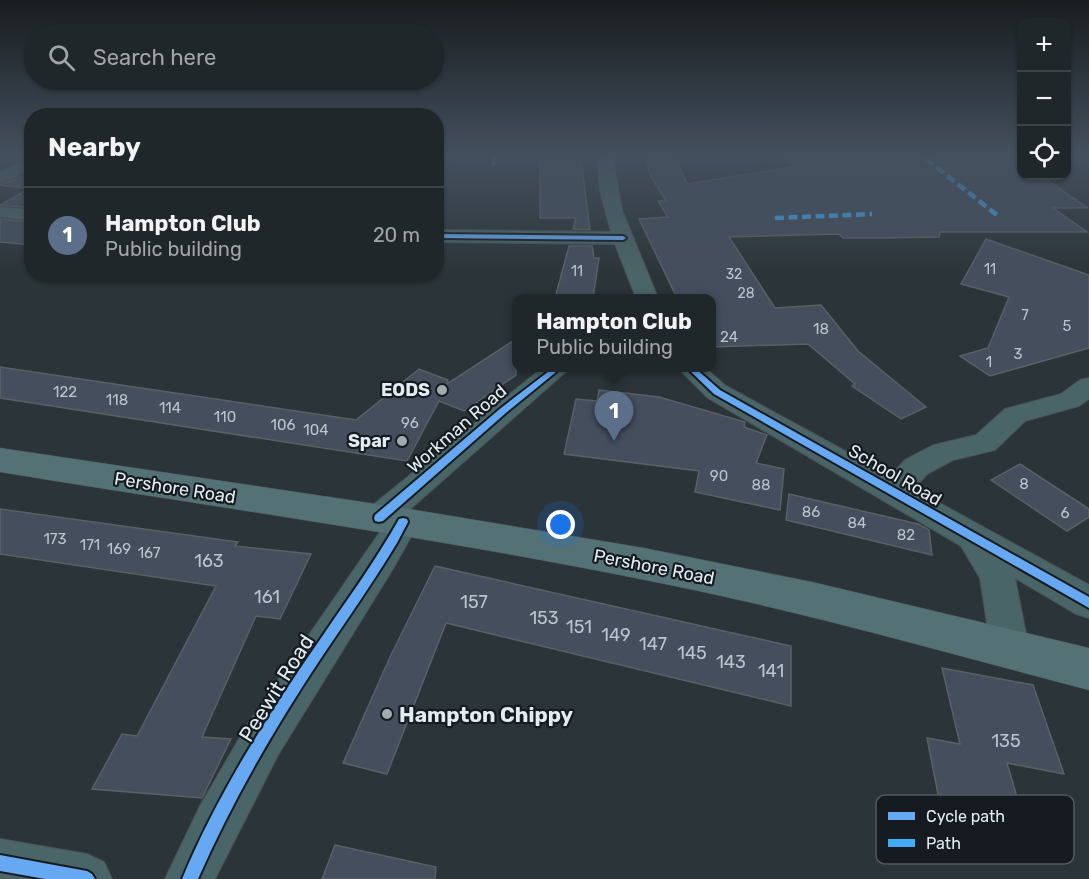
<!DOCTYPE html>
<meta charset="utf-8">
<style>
body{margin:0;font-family:Rubik,sans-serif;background:#282f32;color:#f1f3f6}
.controls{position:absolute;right:18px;top:18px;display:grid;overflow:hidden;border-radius:12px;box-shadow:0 2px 4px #0004}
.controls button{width:54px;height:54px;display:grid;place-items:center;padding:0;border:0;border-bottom:2px solid #3d4447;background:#20272a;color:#f1f3f6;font:30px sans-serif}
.you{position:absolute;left:561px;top:525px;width:21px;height:21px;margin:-15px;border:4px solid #fff;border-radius:50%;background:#1a73e8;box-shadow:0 0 0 9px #1a73e833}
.badge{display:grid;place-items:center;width:39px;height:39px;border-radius:50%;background:#bca0f2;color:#fff;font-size:20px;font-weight:700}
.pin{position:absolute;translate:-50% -50px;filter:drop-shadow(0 2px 3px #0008)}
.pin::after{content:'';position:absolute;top:32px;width:21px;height:18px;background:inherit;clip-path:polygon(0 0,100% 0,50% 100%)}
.popup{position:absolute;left:512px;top:294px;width:204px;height:78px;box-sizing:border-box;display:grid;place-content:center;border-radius:12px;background:#20272a;filter:drop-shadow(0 2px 4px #0005);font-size:20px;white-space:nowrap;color:#a2a5a8}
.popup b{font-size:22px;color:#f1f3f6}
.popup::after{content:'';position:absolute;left:50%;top:100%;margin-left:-12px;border:12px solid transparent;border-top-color:#20272a}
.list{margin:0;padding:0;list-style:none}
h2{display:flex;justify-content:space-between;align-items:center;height:78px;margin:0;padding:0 24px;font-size:26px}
h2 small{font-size:20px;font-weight:400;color:#a2a5a8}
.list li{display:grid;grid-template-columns:39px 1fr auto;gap:18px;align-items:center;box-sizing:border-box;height:96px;padding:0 24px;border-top:2px solid #3d4447}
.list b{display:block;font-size:22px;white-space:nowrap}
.list p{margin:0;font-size:20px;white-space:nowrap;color:#a2a5a8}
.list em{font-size:20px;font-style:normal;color:#a2a5a8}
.icon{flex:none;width:33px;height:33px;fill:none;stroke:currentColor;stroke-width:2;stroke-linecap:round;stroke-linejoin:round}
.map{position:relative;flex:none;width:1089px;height:879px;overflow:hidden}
.search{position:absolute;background:#20272a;box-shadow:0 2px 4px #0004;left:24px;top:24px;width:420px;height:66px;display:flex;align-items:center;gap:15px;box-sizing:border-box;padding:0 21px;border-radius:33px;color:#a2a5a8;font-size:22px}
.panel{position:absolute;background:#20272a;box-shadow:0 2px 4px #0004;left:24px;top:108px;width:420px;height:174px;border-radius:24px}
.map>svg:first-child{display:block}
.building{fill:#444e5d;stroke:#5a6065;stroke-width:1.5}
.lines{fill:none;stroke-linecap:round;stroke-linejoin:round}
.street-casing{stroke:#495155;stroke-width:2}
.secondary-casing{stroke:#495155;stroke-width:1}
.street{fill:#4a6568;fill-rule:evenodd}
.secondary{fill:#547175;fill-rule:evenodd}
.quiet{stroke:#42abf6;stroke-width:4.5;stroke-dasharray:9 4.5;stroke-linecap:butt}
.cycleway-casing{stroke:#151b20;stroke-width:4}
.cycleway{fill:#66a8f1;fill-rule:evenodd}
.poi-dot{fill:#a2acb0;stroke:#151b20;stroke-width:2}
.labels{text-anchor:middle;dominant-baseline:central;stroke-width:4.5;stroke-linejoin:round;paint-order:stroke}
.far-number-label{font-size:14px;fill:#bac4cc}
.number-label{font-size:15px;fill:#bac4cc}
.poi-label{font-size:18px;font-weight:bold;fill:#e2ecf1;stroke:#151b20;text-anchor:end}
.street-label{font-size:18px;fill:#e2ecf1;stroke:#151b20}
.near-number-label{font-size:18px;fill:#bac4cc}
.near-street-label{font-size:21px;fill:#e2ecf1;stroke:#151b20}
.near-poi-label{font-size:21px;font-weight:bold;fill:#e2ecf1;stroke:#151b20;text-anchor:start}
.key{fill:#151b20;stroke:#525a5f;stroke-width:1.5}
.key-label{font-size:16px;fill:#e2ecf1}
</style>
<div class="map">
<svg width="1089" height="879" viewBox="0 0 1089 879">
<rect width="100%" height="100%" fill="#2b3438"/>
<g class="building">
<polygon points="643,154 674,154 687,184 792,167 784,158 1022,158 1022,176 1041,176 1088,208 1053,208 1087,232 940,232 939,237 885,238 843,238 839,234 729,237 775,308 821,305 858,351 926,407 901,419 852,386 855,384 808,344 711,347 711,298 677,298 639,219 668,217 658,201 666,201 651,177"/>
<polygon points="540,159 581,159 590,230 573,229 576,218 540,218"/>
<polygon points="32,172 32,208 0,205 29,189 0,185"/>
<polygon points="0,219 32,222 32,245 0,242"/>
<polygon points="986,239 1089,275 1089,348 990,376 960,356 988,348 1009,297 961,284"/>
<polygon points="569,246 592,246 594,258 599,258 593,298 555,298"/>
<polygon points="516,339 516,375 464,411 439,401 407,461 0,398 0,367 356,420 419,369 448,380 447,384"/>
<polygon points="599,390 659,397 745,422 744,427 767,435 756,463 784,469 780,510 695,492 699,471 564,454 576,399 597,401"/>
<polygon points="1020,464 1089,509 1089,517 1067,531 991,480"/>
<polygon points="789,494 918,524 929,530 932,555 786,520"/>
<polygon points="0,509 238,542 235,546 311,554 280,619 256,616 202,737 231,739 202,798 92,789 122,734 137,736 216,586 0,554"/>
<polygon points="435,566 791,646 791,706 446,623 387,774 343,763 390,657"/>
<polygon points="942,668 1033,685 1064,774 1007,763 1021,811 938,794 927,738 960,744"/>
<polygon points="335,845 436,867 435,879 322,879"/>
</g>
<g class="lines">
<defs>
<g id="street">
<polygon points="597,154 612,154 622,210 658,298 636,298 615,244 436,242 436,230 611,232 600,191"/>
<polygon points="32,158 32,169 0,183 0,172"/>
<polygon points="0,207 32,210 32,220 0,217"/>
<polygon points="542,368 570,368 408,511 414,513 419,522 394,567 278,755 215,879 165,879 200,806 247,725 382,529 368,527 363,518 368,509"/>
<polygon points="678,368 705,368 726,386 891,476 905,460 934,445 976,435 1005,409 1061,394 1080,380 1089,378 1089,399 1079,406 1025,421 995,450 953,460 927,474 914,489 1089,585 1089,618 1076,614 1015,578 1029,649 1024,661 1010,666 996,661 991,649 980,578 961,546 708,398"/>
<polygon points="0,839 87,854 104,862 112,879 0,879"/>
</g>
<path id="secondary" d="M 0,448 L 403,508 L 644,548 L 812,582 L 1089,648 L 1089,690 C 959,656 830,619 699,591 C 468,542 233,510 0,472 Z"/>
</defs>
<use href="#street" class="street-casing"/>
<use href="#secondary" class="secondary-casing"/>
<use href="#street" class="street"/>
<use href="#secondary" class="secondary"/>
<g class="quiet">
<polyline points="926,159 997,215"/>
<polyline points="493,165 495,154"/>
<polyline points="775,218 872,214"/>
</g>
<defs>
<g id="cycleway">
<polygon points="436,234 623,236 626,238 623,240 436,238"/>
<polygon points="553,368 561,368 507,412 383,521 379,522 375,521 374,518 375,515 501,408"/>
<polygon points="687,368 695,368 720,390 1089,597 1089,608 714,394"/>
<path d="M 403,518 L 407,519 L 408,522 L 397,543 C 367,593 332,640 301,689 C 262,750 227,813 198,879 L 182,879 C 217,795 267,716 319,641 C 346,601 375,562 399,519 Z"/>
<polygon points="0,855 87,871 92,874 95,879 45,879 0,871"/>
</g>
</defs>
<use href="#cycleway" class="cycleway-casing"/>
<use href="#cycleway" class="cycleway"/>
</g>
<linearGradient id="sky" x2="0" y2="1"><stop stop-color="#181d1f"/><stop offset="0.56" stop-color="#44505e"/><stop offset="1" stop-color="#44505e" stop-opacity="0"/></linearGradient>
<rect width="1089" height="277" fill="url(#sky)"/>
<g class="poi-dot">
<circle cx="442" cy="390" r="6"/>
<circle cx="402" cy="441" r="6"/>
<circle cx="387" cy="714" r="6"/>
</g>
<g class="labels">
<g class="far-number-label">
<text x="990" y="269">11</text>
<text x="577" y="271">11</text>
<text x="734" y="274">32</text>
<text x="746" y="293">28</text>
<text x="1025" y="315">7</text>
</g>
<g class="number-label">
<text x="1067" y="326">5</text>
<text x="821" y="329">18</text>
<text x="729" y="337">24</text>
<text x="1018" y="354">3</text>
<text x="989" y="362">1</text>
<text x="65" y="392">122</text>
<text x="117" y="400">118</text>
<text x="170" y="408">114</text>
<text x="225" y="417">110</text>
<text x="410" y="423">96</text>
<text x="283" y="425">106</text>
<text x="316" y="430">104</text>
<text x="719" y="476">90</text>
<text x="1024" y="484">8</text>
<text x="761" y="485">88</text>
<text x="811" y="512">86</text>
<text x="1065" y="513">6</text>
<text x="857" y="523">84</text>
<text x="906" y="535">82</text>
<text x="55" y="539">173</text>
<text x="90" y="545">171</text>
<text x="119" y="549">169</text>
<text x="149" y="553">167</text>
</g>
<g class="poi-label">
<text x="430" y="390">EODS</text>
<text x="390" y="441">Spar</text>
</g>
<g class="street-label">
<text transform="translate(457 429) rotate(-41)">Workman Road</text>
<text transform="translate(895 475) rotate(30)">School Road</text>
<text transform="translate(175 488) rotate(9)">Pershore Road</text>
<text transform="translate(654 567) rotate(11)">Pershore Road</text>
</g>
<g class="near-number-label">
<text x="209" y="561">163</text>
<text x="267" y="597">161</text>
<text x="474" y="602">157</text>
<text x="544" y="618">153</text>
<text x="579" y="627">151</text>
<text x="616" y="635">149</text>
<text x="653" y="644">147</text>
<text x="692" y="653">145</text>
<text x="731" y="662">143</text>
<text x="771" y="671">141</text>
<text x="1006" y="741">135</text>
</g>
<g class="near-street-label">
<text transform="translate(276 688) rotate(-58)">Peewit Road</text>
</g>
<g class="near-poi-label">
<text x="399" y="714">Hampton Chippy</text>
</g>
</g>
<rect x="876" y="795" width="198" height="69" rx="9" class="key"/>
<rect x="888" y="812" width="27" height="8" fill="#66a8f1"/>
<rect x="888" y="839" width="27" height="8" fill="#42abf6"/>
<g class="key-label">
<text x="926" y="822">Cycle path</text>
<text x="926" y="849">Path</text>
</g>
</svg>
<div class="controls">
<button>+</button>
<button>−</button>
<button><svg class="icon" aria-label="locate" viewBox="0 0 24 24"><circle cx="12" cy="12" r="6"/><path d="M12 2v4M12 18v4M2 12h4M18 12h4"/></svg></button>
</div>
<div class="you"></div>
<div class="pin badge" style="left:614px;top:441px;background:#5c6f8a">1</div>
<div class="popup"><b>Hampton Club</b>Public building</div>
<div class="search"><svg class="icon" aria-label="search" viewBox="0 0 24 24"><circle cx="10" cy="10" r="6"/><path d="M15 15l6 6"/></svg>Search here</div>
<section class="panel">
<h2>Nearby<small></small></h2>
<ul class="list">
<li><span class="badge" style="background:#5c6f8a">1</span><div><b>Hampton Club</b><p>Public building</p></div><em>20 m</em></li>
</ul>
</section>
</div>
